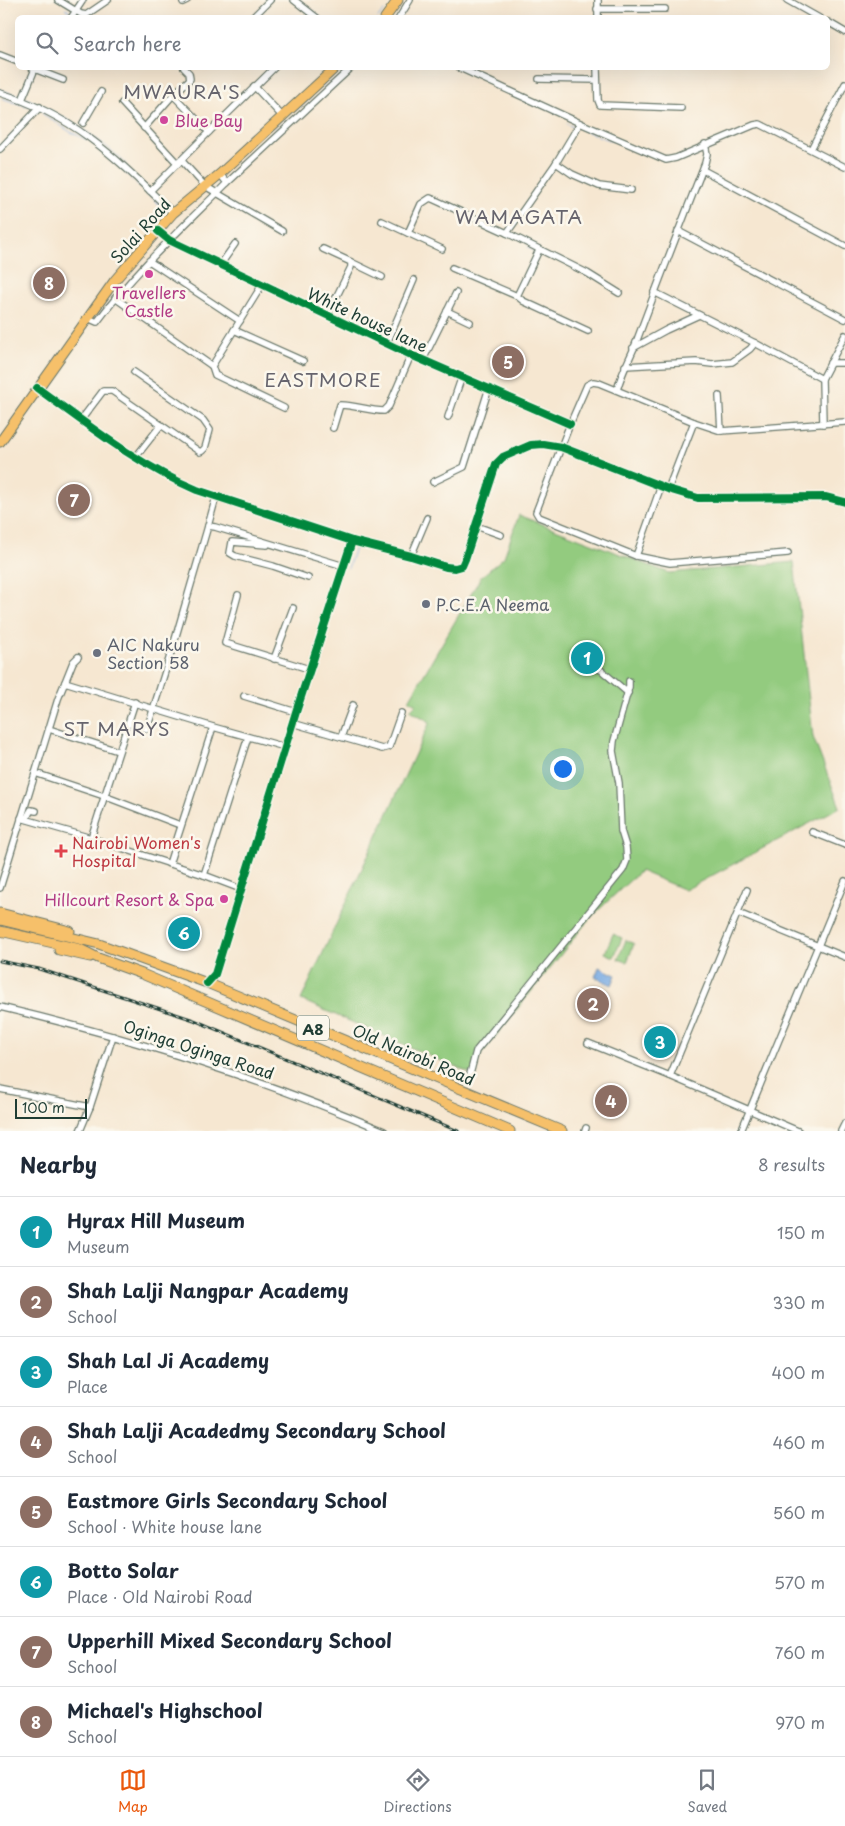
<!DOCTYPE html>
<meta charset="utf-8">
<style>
body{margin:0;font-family:"Playpen Sans",sans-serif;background:#f6f6f7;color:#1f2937}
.scale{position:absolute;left:15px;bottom:12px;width:72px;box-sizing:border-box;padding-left:5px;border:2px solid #1f3d34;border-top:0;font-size:14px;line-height:18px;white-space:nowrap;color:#1f3d34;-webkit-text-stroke:4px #fbf7ec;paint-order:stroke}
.you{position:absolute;left:562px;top:768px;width:18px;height:18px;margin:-12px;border:4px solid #fff;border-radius:50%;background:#1a73e8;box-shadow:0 0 0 8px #1a73e833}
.badge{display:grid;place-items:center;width:32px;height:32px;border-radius:50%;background:#ea580c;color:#fff;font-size:16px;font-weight:700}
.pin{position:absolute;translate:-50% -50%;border:2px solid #fff;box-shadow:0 1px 5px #0006}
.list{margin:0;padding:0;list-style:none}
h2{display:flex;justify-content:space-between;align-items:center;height:65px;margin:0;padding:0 20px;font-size:21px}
h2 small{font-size:16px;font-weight:400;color:#747a83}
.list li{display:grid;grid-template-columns:32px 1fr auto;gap:15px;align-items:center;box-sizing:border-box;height:70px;padding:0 20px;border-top:1px solid #e0e1e3}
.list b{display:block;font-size:19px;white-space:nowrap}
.list p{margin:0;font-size:16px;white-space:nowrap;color:#747a83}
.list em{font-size:16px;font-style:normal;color:#747a83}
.icon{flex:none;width:28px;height:28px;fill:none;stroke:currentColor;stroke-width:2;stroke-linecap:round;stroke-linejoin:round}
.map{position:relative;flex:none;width:845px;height:1131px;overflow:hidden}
.search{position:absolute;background:#fff;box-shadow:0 5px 20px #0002;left:15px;right:15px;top:15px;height:55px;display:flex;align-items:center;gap:12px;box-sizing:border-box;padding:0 18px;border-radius:8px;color:#747a83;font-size:19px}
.sheet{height:625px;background:#fff}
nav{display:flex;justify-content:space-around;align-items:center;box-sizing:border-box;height:70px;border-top:1px solid #e0e1e3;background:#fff;font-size:14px;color:#747a83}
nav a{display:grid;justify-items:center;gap:2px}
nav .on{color:#ea580c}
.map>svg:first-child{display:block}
.green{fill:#93cb7f;stroke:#59845a}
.water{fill:#77a9e2;stroke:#4b738b}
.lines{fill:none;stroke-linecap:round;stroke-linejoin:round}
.stream{stroke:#77a9e2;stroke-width:1}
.minor-casing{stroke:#6a786b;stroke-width:8}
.highway-casing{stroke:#6a786b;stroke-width:11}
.minor{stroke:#fff;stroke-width:5.5}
.highway{stroke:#f6c06b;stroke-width:9}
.rail-casing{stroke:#1f3d34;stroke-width:3}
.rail{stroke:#fbf7ec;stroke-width:1;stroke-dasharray:4;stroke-linecap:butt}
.cycleway-casing{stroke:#fbf7ec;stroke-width:11}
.cycleway{stroke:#00873e;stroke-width:8}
.hotel-dot{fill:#d1479c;stroke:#fbf7ec;stroke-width:2}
.worship-dot{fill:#6b7280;stroke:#fbf7ec;stroke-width:2}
.health-dot{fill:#e0444e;stroke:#fbf7ec;stroke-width:2}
.labels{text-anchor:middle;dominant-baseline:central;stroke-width:5;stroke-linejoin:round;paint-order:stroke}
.shield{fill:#fbf7ec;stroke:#61756b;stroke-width:1}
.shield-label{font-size:15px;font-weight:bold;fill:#1f3d34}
.hotel-label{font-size:16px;fill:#b23c85;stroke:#fbf7ec;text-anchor:start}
.street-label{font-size:16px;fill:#1f3d34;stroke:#fbf7ec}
.worship-label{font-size:16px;fill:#5b616d;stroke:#fbf7ec;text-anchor:start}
.health-label{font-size:16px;fill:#be3a42;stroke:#fbf7ec;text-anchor:start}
.quarter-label{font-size:19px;letter-spacing:1px;fill:#66646d;stroke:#fbf7ec}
</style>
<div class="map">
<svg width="845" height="1131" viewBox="0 0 845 1131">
<rect width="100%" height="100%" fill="#fbf7ec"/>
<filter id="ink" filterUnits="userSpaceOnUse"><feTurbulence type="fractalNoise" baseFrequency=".02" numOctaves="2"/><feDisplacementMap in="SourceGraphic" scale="10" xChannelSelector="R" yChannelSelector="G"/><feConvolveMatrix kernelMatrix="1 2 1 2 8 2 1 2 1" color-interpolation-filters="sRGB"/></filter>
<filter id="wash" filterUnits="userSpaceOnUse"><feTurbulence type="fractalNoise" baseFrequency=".0096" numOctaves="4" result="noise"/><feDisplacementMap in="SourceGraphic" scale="20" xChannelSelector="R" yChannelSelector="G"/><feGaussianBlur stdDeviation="1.12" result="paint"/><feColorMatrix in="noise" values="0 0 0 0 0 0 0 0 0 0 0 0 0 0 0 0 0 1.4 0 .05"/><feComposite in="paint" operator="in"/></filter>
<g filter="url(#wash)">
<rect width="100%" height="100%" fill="#f6e7d1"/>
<g class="green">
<polygon points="519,515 669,573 794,562 813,737 840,807 685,890 640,871 590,918 479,1057 474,1075 301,1000 430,722 410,710 416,704 409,700 481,577 504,557"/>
<polygon points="613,934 622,938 614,957 605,953"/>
<polygon points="626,940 634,944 627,962 618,959"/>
</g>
<polygon class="water" points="599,967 616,975 612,985 595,977"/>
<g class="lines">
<g class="stream">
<polyline points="299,0 321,18"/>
<polyline points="65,8 71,13"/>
<polyline points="378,18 384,11"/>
<polyline points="320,89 325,83"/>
<polyline points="0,90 21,96"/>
<polyline points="2,98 32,108"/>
<path d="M 26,98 C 62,116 97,135 126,164"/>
<polyline points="295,111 312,97"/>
<polyline points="42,113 69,131 87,140"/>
<polyline points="281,124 285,120"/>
<polyline points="567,124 573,127"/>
<polyline points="583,130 612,141"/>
<polyline points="271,133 278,127"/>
<polyline points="248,142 253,138"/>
<polyline points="238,150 242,147"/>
<polyline points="224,164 233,155"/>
<polyline points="121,168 122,170"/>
<polyline points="125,172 130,177"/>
<polyline points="131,179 133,181"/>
<polyline points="136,183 145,191"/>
<polyline points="147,193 151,197"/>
<polyline points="154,199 164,209 166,214"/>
<polyline points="528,247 536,253"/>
<polyline points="406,558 434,566"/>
<polyline points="348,568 356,545"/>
<polyline points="360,1129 365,1131"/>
</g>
</g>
</g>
<g filter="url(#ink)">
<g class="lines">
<defs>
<g id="minor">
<polyline points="58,0 81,14 86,15 108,0"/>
<polyline points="294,0 317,18"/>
<polyline points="598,0 598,18"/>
<polyline points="787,0 819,18"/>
<polyline points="183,2 187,0"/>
<polyline points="597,9 665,9"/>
<polyline points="71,18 83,0"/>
<polyline points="252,18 270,0"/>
<polyline points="399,18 410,0"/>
<polyline points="828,22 845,32"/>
<polyline points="0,55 18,62"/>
<polyline points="32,68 63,80"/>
<polyline points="460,68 580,123 666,160 676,158 754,125 760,124 845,167"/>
<polyline points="597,68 598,100 600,105 681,108"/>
<polyline points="539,79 597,80"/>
<polyline points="254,86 283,117"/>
<path d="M 0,93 C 76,116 117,159 173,213"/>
<polyline points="22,100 35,69"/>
<polyline points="122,103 178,164"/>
<polyline points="83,123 101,92"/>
<polyline points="144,128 173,95"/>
<polyline points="209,132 274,68"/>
<polyline points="0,149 40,107"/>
<polyline points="811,149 845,84"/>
<polyline points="181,160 205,186 282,231"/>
<polyline points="556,163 572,174 599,186 631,190"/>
<polyline points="703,170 845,246"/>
<polyline points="227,183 351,68"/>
<polyline points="150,191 209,132 173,95 190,79 189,73 184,68"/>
<polyline points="382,221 442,249"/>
<polyline points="158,231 169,240 411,355 570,424"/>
<polyline points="678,231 845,319"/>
<polyline points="408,233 421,204 430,198 435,200 507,233 587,273 619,293"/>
<polyline points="507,233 556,163 580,123"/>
<polyline points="323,249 351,262 351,267 327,316"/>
<polyline points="539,250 517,296 523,301 588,331"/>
<polyline points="149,261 240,321"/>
<polyline points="351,262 382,277"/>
<polyline points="221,264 235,244"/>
<polyline points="452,268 517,296"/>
<polyline points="262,285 212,366 215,375 284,408"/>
<polyline points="654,292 755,343 822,379"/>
<polyline points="115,298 212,366"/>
<polyline points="447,311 470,322"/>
<path d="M 88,318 L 97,322 C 135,271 182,228 227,183 L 220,174"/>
<polyline points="234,330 303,361"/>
<polyline points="387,343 414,280"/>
<polyline points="633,348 666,330 699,315"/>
<polyline points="423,360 456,293"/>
<polyline points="830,363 845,363"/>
<polyline points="625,366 696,362 712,364 732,362 750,349 755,343"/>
<path d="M 37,388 C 88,425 138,465 197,490 L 352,541 L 411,556 L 446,567 L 455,568 L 462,566 L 465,559 L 496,464 L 503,457 L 531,445 L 543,444 L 561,447 L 668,489 L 698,498 L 826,497 L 845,502"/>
<path d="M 617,390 C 621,375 628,362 634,348 C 657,286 681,224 705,163 L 707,154 L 705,144"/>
<polyline points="719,396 721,431"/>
<polyline points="448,417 462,376"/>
<polyline points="81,420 103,391 112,391 200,452 202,451 205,448 210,430 203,420 134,372"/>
<polyline points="823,424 822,379 845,335"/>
<path d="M 333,428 L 340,405 C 355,405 369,411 384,411 L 389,406 L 411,355"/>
<polyline points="135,458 161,425"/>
<polyline points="433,482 464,467 489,388"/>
<polyline points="668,489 694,422"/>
<polyline points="208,526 216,497"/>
<polyline points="476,526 501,535"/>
<polyline points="267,545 232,542 230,553 235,556 273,566 308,578"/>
<polyline points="788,553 670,563 636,556 539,517 536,512 570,424 587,385 593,382 599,383 694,422 721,431 845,422"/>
<polyline points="411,556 427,518"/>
<polyline points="636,556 661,486"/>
<polyline points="238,595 225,643 309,669"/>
<polyline points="274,659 293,608"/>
<polyline points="579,663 601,670 628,693"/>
<polyline points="65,682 73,662 78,657"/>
<polyline points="244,696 296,712"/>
<polyline points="128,723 147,729 174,643 208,526 215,527 344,566"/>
<polyline points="292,723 382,749 389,747 401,713"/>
<polyline points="49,729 118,751"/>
<polyline points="341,737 353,705"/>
<polyline points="35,773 104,796 180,825"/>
<polyline points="21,818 91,838 204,875 241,889"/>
<polyline points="26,819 31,810 36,811"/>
<polyline points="812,832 845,845"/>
<polyline points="91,838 135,702"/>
<polyline points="169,864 213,727"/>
<polyline points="204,875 248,737"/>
<polyline points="0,888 58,699 65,682 213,727 285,747"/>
<polyline points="747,890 670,1076 798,1131"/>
<polyline points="738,913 845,957"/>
<polyline points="207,983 215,974 296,712 352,541"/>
<path d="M 0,1007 C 131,1038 260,1078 384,1131"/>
<polyline points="588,1043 670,1076"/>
<polyline points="469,1078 476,1051 623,870 627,860 626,847 621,831 619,783 613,751 614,741 629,687 629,681"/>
<polyline points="0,1089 90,1107"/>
<polyline points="80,1131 90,1107 113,1036"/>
<polyline points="585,1131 586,1128"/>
<polyline points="741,1131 845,881"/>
<polyline points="841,1131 845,1123"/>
</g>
<g id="highway">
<polyline points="385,18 398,0"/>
<polyline points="0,442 115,280 173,213 220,174 335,68"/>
<polyline points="0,913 70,931"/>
<polyline points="0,920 99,944 207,983 562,1131"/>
<polyline points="0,931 80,949 98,958 142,974 510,1131"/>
<polyline points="59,950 90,957"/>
</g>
</defs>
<use href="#minor" class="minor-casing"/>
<use href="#highway" class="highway-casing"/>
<use href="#minor" class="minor"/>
<use href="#highway" class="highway"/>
<defs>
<polyline id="rail" points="0,961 39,969 194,1020 458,1131"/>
</defs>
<use href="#rail" class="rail-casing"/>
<use href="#rail" class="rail"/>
<defs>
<g id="cycleway">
<polyline points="158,231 169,240 411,355 570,424"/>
<path d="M 37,388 C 88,425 138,465 197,490 L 352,541 L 411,556 L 446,567 L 455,568 L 462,566 L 465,559 L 496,464 L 503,457 L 531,445 L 543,444 L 561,447 L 668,489 L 698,498 L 826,497 L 845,502"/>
<polyline points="207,983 215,974 296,712 352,541"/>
</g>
</defs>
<use href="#cycleway" class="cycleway-casing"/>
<use href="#cycleway" class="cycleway"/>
</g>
</g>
<g class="hotel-dot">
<circle cx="164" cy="120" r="5"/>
<circle cx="149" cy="274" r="5"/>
<circle cx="224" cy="899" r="5"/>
</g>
<g class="worship-dot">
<circle cx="426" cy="604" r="5"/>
<circle cx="97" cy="653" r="5"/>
</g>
<path class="health-dot" d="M58.5 843.5h5v5h5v5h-5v5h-5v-5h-5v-5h5z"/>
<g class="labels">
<rect class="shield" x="297" y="1015.5" width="32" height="25" rx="4"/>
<g class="shield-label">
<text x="313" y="1028">A8</text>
</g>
<g class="hotel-label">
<text x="174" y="120">Blue Bay</text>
<text x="149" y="292" text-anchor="middle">Travellers<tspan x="149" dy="18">Castle</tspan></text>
<text x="214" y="899" text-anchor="end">Hillcourt Resort &amp; Spa</text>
</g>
<g class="street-label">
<text transform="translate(140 230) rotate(-48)">Solai Road</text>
<text transform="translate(368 319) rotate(25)">White house lane</text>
<text transform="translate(199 1049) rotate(18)">Oginga Oginga Road</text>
<text transform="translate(414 1054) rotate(23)">Old Nairobi Road</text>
</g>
<g class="worship-label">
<text x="436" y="604">P.C.E.A Neema</text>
<text x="107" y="644">AIC Nakuru<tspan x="107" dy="18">Section 58</tspan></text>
</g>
<g class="health-label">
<text x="72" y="842">Nairobi Women's<tspan x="72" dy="18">Hospital</tspan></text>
</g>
<g class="quarter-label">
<text x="182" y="91">MWAURA'S</text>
<text x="519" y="216">WAMAGATA</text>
<text x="323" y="379">EASTMORE</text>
<text x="117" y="728">ST MARYS</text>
</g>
</g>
</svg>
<div class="scale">100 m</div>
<div class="you"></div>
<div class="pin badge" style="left:587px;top:658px;background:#0f9aa8">1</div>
<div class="pin badge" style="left:593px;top:1004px;background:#8d6e63">2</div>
<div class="pin badge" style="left:660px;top:1042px;background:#0f9aa8">3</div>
<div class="pin badge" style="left:611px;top:1101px;background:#8d6e63">4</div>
<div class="pin badge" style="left:508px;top:362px;background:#8d6e63">5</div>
<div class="pin badge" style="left:184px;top:933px;background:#0f9aa8">6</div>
<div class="pin badge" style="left:74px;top:500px;background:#8d6e63">7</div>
<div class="pin badge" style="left:49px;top:283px;background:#8d6e63">8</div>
<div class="search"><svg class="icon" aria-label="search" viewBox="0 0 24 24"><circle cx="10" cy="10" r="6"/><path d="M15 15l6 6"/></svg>Search here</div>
</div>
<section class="sheet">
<h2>Nearby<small>8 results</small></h2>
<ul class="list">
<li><span class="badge" style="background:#0f9aa8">1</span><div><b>Hyrax Hill Museum</b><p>Museum</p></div><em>150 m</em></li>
<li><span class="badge" style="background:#8d6e63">2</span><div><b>Shah Lalji Nangpar Academy</b><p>School</p></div><em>330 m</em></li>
<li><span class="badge" style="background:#0f9aa8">3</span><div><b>Shah Lal Ji Academy</b><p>Place</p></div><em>400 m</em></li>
<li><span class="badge" style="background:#8d6e63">4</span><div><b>Shah Lalji Acadedmy Secondary School</b><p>School</p></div><em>460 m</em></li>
<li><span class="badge" style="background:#8d6e63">5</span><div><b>Eastmore Girls Secondary School</b><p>School · White house lane</p></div><em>560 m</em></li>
<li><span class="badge" style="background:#0f9aa8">6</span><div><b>Botto Solar</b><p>Place · Old Nairobi Road</p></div><em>570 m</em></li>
<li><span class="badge" style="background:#8d6e63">7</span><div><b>Upperhill Mixed Secondary School</b><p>School</p></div><em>760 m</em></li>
<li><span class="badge" style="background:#8d6e63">8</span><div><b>Michael's Highschool</b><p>School</p></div><em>970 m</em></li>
</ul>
</section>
<nav>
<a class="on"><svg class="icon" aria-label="map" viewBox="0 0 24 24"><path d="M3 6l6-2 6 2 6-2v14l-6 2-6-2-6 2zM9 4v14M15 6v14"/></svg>Map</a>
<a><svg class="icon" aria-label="directions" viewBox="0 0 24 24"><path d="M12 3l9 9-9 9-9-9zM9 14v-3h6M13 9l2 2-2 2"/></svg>Directions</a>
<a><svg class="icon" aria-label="saved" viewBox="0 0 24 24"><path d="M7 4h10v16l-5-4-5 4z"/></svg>Saved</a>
</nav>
